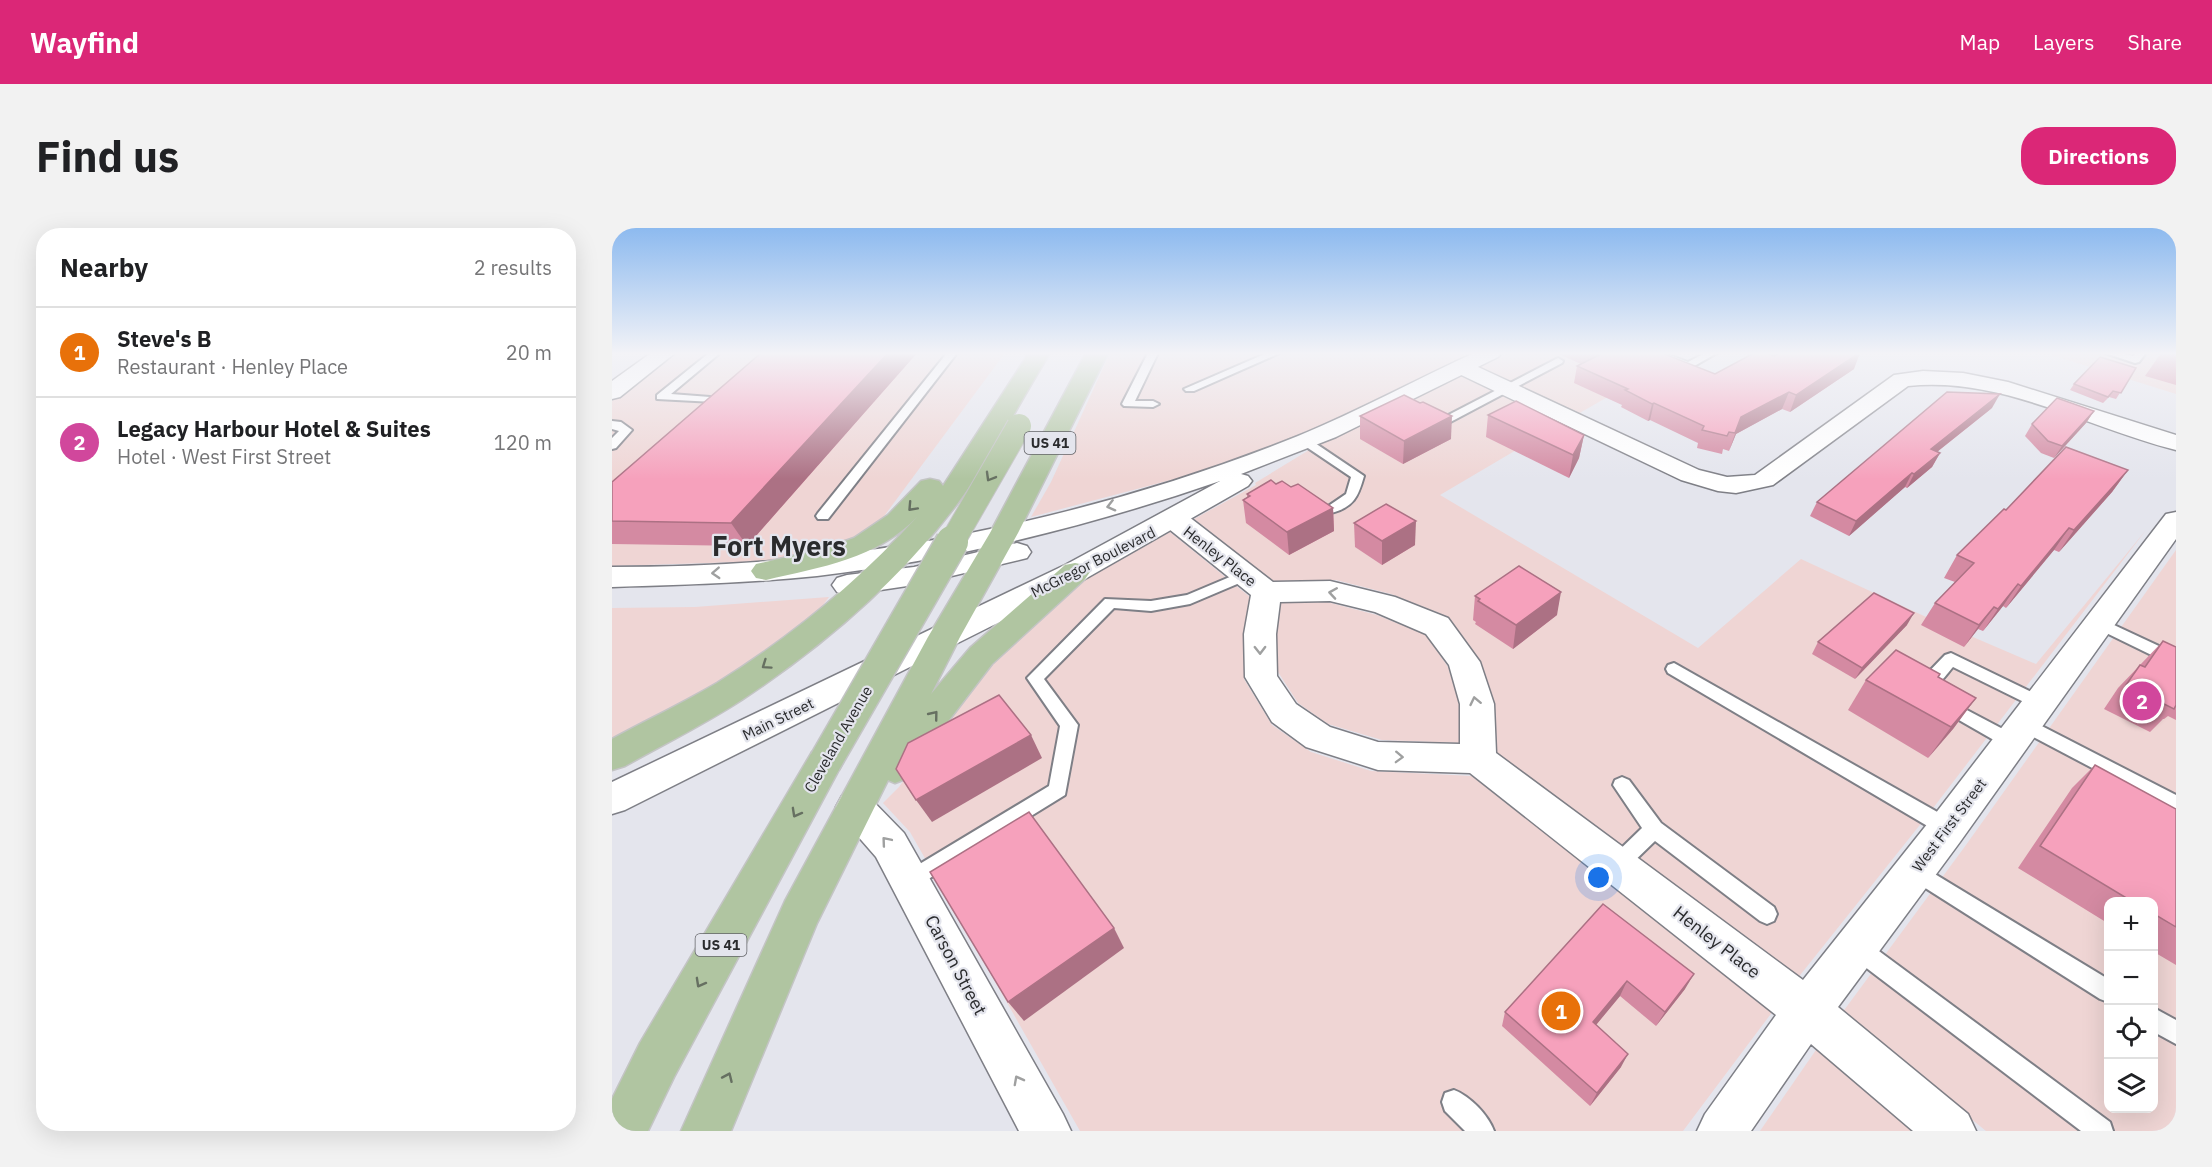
<!DOCTYPE html>
<meta charset="utf-8">
<style>
body{margin:0;font-family:"IBM Plex Sans",sans-serif;background:#f2f2f2;color:#202124}
.controls{position:absolute;right:18px;bottom:18px;display:grid;overflow:hidden;border-radius:12px;box-shadow:0 6px 24px #0002}
.controls button{width:54px;height:54px;display:grid;place-items:center;padding:0;border:0;border-bottom:2px solid #e0e0e0;background:#fff;color:#202124;font:30px sans-serif}
.you{position:absolute;left:987px;top:650px;width:21px;height:21px;margin:-15px;border:4px solid #fff;border-radius:50%;background:#1a73e8;box-shadow:0 0 0 9px #1a73e833}
.badge{display:grid;place-items:center;width:39px;height:39px;border-radius:50%;background:#db2777;color:#fff;font-size:20px;font-weight:700}
.pin{position:absolute;translate:-50% -50%;border:3px solid #fff;box-shadow:0 2px 6px #0006}
.list{margin:0;padding:0;list-style:none}
h2{display:flex;justify-content:space-between;align-items:center;height:78px;margin:0;padding:0 24px;font-size:26px}
h2 small{font-size:20px;font-weight:400;color:#757577}
.list li{display:grid;grid-template-columns:39px 1fr auto;gap:18px;align-items:center;box-sizing:border-box;height:90px;padding:0 24px;border-top:2px solid #e0e0e0}
.list b{display:block;font-size:22px;white-space:nowrap}
.list p{margin:0;font-size:20px;white-space:nowrap;color:#757577}
.list em{font-size:20px;font-style:normal;color:#757577}
.icon{flex:none;width:33px;height:33px;fill:none;stroke:currentColor;stroke-width:2;stroke-linecap:round;stroke-linejoin:round}
.map{position:relative;flex:none;width:1564px;height:903px;overflow:hidden;border-radius:24px}
header{display:flex;align-items:center;gap:36px;box-sizing:border-box;height:84px;padding:0 30px;background:#db2777;color:#fff}
header strong{font-size:28px}
nav{display:flex;gap:33px;margin-inline-start:auto;font-size:21px}
.intro{display:flex;align-items:center;justify-content:space-between;box-sizing:border-box;height:144px;padding:0 36px}
h1{margin:0;font-size:42px}
.button{padding:15px 27px;border-radius:24px;background:#db2777;color:#fff;font-size:21px;font-weight:700}
main{display:flex;gap:36px;padding:0 36px}
aside{flex:1;background:#fff;border-radius:24px;box-shadow:0 6px 24px #0002}
.map>svg:first-child{display:block}
.commercial{fill:#efd5d4;fill-rule:evenodd}
.lines{fill:none;stroke-linecap:round;stroke-linejoin:round}
.lane-casing{stroke:#7e7f86;stroke-width:4}
.street-casing{stroke:#7e7f86;stroke-width:3}
.secondary-casing{stroke:#7e7f86;stroke-width:3}
.primary-casing{stroke:#c3c4c4;stroke-width:3}
.lane{fill:#fff;fill-rule:evenodd}
.street{fill:#fff;fill-rule:evenodd}
.secondary{fill:#fff;fill-rule:evenodd}
.primary{fill:#b0c5a1;fill-rule:evenodd}
.primary-bridge-far1-casing{stroke:#c3c4c4;stroke-width:26;stroke-linecap:butt}
.primary-bridge-casing{stroke:#c3c4c4;stroke-width:35;stroke-linecap:butt}
.primary-bridge-far1{stroke:#b0c5a1;stroke-width:24}
.primary-bridge{stroke:#b0c5a1;stroke-width:32}
.wall{fill:#d48aa2}
.shaded-wall{fill:#ac7184}
.building{fill:#f6a1bc;stroke:#ac7184;stroke-width:1.5}
.oneway{stroke:#667061}
.oneway2{stroke:#9fa0a0}
.labels{text-anchor:middle;dominant-baseline:central;stroke-width:4.5;stroke-linejoin:round;paint-order:stroke}
.shield{fill:#e4e5ed;stroke:#626367;stroke-width:1.5}
.shield-label{font-size:14px;font-weight:bold;fill:#2a2b2d}
.street-label{font-size:15px;fill:#2a2b2d;stroke:#e4e5ed}
.near-street-label{font-size:18px;fill:#2a2b2d;stroke:#e4e5ed}
.town-label{font-size:27px;font-weight:bold;fill:#2a2b2d;stroke:#e4e5ed}
</style>
<header>
<strong>Wayfind</strong>
<nav><a>Map</a><a>Layers</a><a>Share</a></nav>
</header>
<div class="intro"><h1>Find us</h1><a class="button">Directions</a></div>
<main>
<aside>
<h2>Nearby<small>2 results</small></h2>
<ul class="list">
<li><span class="badge" style="background:#e8710a">1</span><div><b>Steve's B</b><p>Restaurant · Henley Place</p></div><em>20 m</em></li>
<li><span class="badge" style="background:#d1479c">2</span><div><b>Legacy Harbour Hotel &amp; Suites</b><p>Hotel · West First Street</p></div><em>120 m</em></li>
</ul>
</aside>
<div class="map">
<svg width="1564" height="903" viewBox="0 0 1564 903">
<rect width="100%" height="100%" fill="#e4e5ed"/>
<g class="commercial">
<polygon points="62,125 393,125 267,295 257,303 226,317 158,333 0,338 0,173"/>
<polygon points="498,125 848,125 855,128 687,208 574,248 419,289 439,254"/>
<polygon points="896,125 1072,125 966,186 867,139"/>
<polygon points="1433,125 1564,125 1564,166"/>
<polygon points="851,147 950,195 828,267 1086,420 1189,331 1312,388 1424,436 1534,302 1315,588 1185,751 884,525 882,477 868,432 839,392 832,387 779,366 724,352 661,353 582,291 644,257 643,255 702,219"/>
<polygon points="558,304 638,369 632,408 632,451 660,497 699,524 759,543 860,548 1161,783 1071,903 468,903 298,604 271,575 287,559 325,506 383,433 472,351"/>
<path d="M 1564,322 L 1564,903 L 1374,903 L 1230,785 L 1354,617 ZM 1496,674 L 1542,674 L 1542,880 L 1496,880 Z"/>
<polygon points="217,369 206,384 191,398 110,454 0,515 0,380 83,379"/>
<polygon points="715,374 765,387 814,407 836,439 848,477 848,515 770,512 716,496 686,475 666,444 664,405 668,375"/>
<polygon points="1206,819 1304,903 1148,903"/>
</g>
<g class="lines">
<defs>
<g id="lane">
<polygon points="97,125 108,125 59,166 98,169 104,172 102,174 45,171 45,167"/>
<polygon points="335,125 345,125 216,291 206,291 204,288 206,285"/>
<polygon points="536,125 546,125 523,173 541,173 547,176 541,179 512,178 510,176"/>
<polygon points="655,125 668,125 582,163 574,163 572,161"/>
<polygon points="1039,125 1052,125 1076,134 1093,125 1105,125 1077,141"/>
<polygon points="1493,125 1508,125 1521,128 1524,125 1534,125 1527,134 1523,135"/>
<polygon points="946,130 951,133 950,135 829,199 821,199 819,196"/>
<polygon points="0,193 9,194 20,202 4,220 0,221 0,210 7,203 0,201"/>
<path d="M 694,209 L 752,248 C 746,269 742,279 719,285 L 712,281 L 734,266 L 739,249 L 690,216 L 688,213 Z"/>
<polygon points="632,343 639,348 637,351 578,376 539,383 502,380 432,451 466,497 453,567 305,658 298,661 291,658 288,652 291,646 437,558 448,498 415,450 493,371 539,373 575,367"/>
<polygon points="1487,390 1564,426 1564,439 1482,399 1479,395 1482,391"/>
<path d="M 1339,425 L 1434,471 L 1436,475 L 1434,479 L 1428,481 L 1422,479 L 1341,439 C 1332,449 1320,469 1305,464 L 1303,460 L 1305,456 L 1333,427 Z"/>
<polygon points="1062,435 1343,594 1346,600 1343,606 1336,608 1329,606 1056,445 1054,441 1056,437"/>
<polygon points="1332,470 1406,509 1409,514 1406,519 1400,521 1394,519 1326,480 1324,476 1326,472"/>
<polygon points="1412,489 1564,567 1564,584 1406,501 1403,496 1406,491"/>
<polygon points="1010,549 1017,552 1049,595 1162,679 1165,686 1162,693 1155,696 1148,693 1043,613 1012,643 1005,646 998,643 995,637 998,631 1030,600 1001,557 1003,552"/>
<polygon points="1303,634 1496,751 1496,774 1488,771 1296,649 1293,643 1296,637"/>
<polygon points="1244,709 1252,712 1498,894 1501,903 1469,903 1236,726 1233,719 1236,712"/>
<polygon points="1542,780 1564,792 1564,816 1542,804"/>
<path d="M 842,862 C 858,868 876,887 882,903 L 853,903 L 833,883 L 830,874 L 833,865 Z"/>
</g>
<g id="street">
<polygon points="39,125 63,125 8,169 0,171 0,153"/>
<path d="M 851,132 L 1087,242 L 1115,249 L 1143,247 L 1282,147 L 1311,143 L 1351,145 L 1396,154 L 1564,207 L 1564,222 C 1475,200 1390,148 1296,158 L 1161,257 L 1124,265 L 1106,263 L 1069,252 L 843,144 L 840,139 L 843,134 Z"/>
<path d="M 562,283 L 572,285 L 661,354 L 718,353 L 783,369 L 836,390 L 868,434 L 882,476 L 884,525 L 1191,752 L 1320,590 L 1554,286 L 1564,284 L 1564,311 L 1348,614 L 1226,779 L 1356,886 L 1364,903 L 1301,903 L 1199,816 L 1139,903 L 1085,903 L 1093,886 L 1164,787 L 858,545 L 766,542 L 694,519 L 660,494 L 633,449 L 632,406 L 639,367 L 552,297 L 548,291 L 552,285 ZM 718,373 L 763,384 L 814,406 L 837,437 L 848,476 L 848,516 L 766,514 L 718,499 L 684,476 L 665,448 L 664,406 L 668,374 Z"/>
<polygon points="243,563 256,568 292,605 451,886 459,903 407,903 264,629 230,590 224,579 230,568"/>
</g>
<g id="secondary">
<path d="M 862,125 L 890,125 L 886,129 L 724,209 L 629,246 L 636,248 L 640,253 L 636,258 L 473,351 L 13,582 L 0,586 L 0,554 L 453,337 L 608,253 C 478,298 341,332 205,348 C 137,355 68,357 0,359 L 0,339 C 60,339 121,337 181,331 C 353,315 526,272 686,208 C 747,183 803,152 862,125 Z"/>
<polygon points="405,315 415,318 419,324 415,330 302,357 235,367 225,364 220,357 225,350 235,347 302,339"/>
</g>
<g id="primary">
<path d="M 417,125 L 438,125 C 407,175 380,229 345,276 C 287,353 211,418 131,471 C 93,496 52,516 13,538 L 0,542 L 0,511 C 35,492 71,475 105,455 C 179,409 247,353 306,288 C 265,331 209,339 154,352 L 144,350 L 139,343 L 144,336 L 207,322 L 242,310 L 276,287 L 309,253 L 318,251 L 327,253 L 331,258 Z"/>
<polygon points="474,125 496,125 406,305 348,409 319,466 358,420 453,337 463,335 473,337 478,344 473,351 380,436 321,513 296,550 283,555 276,552 205,695 119,903 69,903 173,673 316,409 378,305"/>
<polygon points="213,520 226,524 231,534 62,849 36,903 0,903 0,871 28,815 200,524"/>
</g>
</defs>
<use href="#lane" class="lane-casing"/>
<use href="#street" class="street-casing"/>
<use href="#secondary" class="secondary-casing"/>
<use href="#primary" class="primary-casing"/>
<use href="#lane" class="lane"/>
<use href="#street" class="street"/>
<use href="#secondary" class="secondary"/>
<use href="#primary" class="primary"/>
<defs>
<polyline id="primary-bridge-far1" points="339,316 407,198"/>
<polyline id="primary-bridge" points="213,534 340,314"/>
</defs>
<use href="#primary-bridge-far1" class="primary-bridge-far1-casing"/>
<use href="#primary-bridge" class="primary-bridge-casing"/>
<use href="#primary-bridge-far1" class="primary-bridge-far1"/>
<use href="#primary-bridge" class="primary-bridge"/>
</g>
<g class="wall">
<polygon points="149,125 305,125 135,318 0,316 0,254"/>
<polygon points="949,125 1050,125 1103,146 1162,128 1242,141 1178,184 1170,181 1124,206 1117,223 1111,221 1110,226 1085,220 1086,215 1038,192 1036,193 1009,179 1010,177 962,155 965,138 969,136 949,127"/>
<polygon points="1549,125 1564,125 1564,157 1533,148"/>
<polygon points="1524,140 1504,171 1497,169 1491,175 1458,162 1462,156"/>
<polygon points="1380,180 1325,224 1328,225 1320,239 1295,260 1293,259 1237,308 1198,288 1205,274"/>
<polygon points="1482,183 1474,195 1442,230 1429,225 1413,208 1420,196"/>
<polygon points="876,187 972,207 967,230 957,250 874,209"/>
<polygon points="748,188 839,211 791,236 748,211"/>
<polygon points="1516,242 1500,264 1447,324 1442,322 1394,380 1391,378 1371,403 1366,401 1352,419 1309,397 1323,375 1343,354 1332,350 1345,327"/>
<polygon points="664,256 679,259 721,280 722,303 677,327 634,295 631,272 635,269 635,266"/>
<polygon points="742,295 803,317 770,337 743,319"/>
<polygon points="863,368 945,387 901,421 863,396 864,394 861,392"/>
<polygon points="1295,397 1243,451 1200,426 1206,414"/>
<polygon points="1551,413 1564,419 1564,492 1556,488 1552,491 1551,491 1538,504 1492,481 1506,460"/>
<polygon points="1326,449 1364,470 1341,501 1316,530 1236,482 1254,452"/>
<polygon points="1483,537 1564,581 1564,737 1542,724 1542,674 1497,674 1497,696 1406,640 1460,560"/>
<polygon points="991,676 1073,761 1044,798 1008,768 984,797 1009,839 978,878 890,798 893,784"/>
</g>
<g class="shaded-wall">
<polygon points="276,125 305,125 135,318 119,295"/>
<polygon points="1248,125 1242,141 1178,184 1184,167"/>
<polygon points="1177,164 1170,181 1124,206 1117,223 1129,189"/>
<polygon points="1388,166 1380,180 1311,235 1319,221"/>
<polygon points="1042,175 1038,192 1036,193 1040,176"/>
<polygon points="1482,183 1474,195 1442,230 1450,218"/>
<polygon points="840,188 839,211 791,236 792,213"/>
<polygon points="972,207 967,230 957,250 961,227"/>
<polygon points="1328,225 1320,239 1295,260 1302,246"/>
<polygon points="1516,242 1500,264 1447,324 1462,302"/>
<polygon points="1300,245 1293,259 1237,308 1244,293"/>
<polygon points="721,280 722,303 677,327 675,304"/>
<polygon points="804,293 803,317 770,337 770,313"/>
<polygon points="1457,300 1442,322 1394,380 1409,358"/>
<polygon points="1406,356 1391,378 1371,403 1386,381"/>
<polygon points="949,364 945,387 901,421 904,397"/>
<polygon points="1382,379 1366,401 1352,419 1367,397"/>
<polygon points="1302,385 1295,397 1243,451 1250,440"/>
<polygon points="1364,470 1341,501 1316,530 1339,499"/>
<polygon points="419,507 430,530 320,594 304,572"/>
<polygon points="502,700 512,720 412,793 396,774"/>
<polygon points="1082,746 1073,761 1044,798 1053,784"/>
<polygon points="1015,753 1008,768 974,809 981,794"/>
<polygon points="1016,826 1009,839 978,878 985,865"/>
</g>
<g class="building">
<polygon points="149,125 276,125 119,295 0,293 0,254"/>
<polygon points="982,125 1050,125 1103,146 1142,125 1154,125 1162,128 1167,125 1247,125 1184,167 1177,164 1129,189 1123,205 1117,204 1115,208 1090,202 1092,198 1042,175 1040,176 1013,162 1016,161 965,138 987,127"/>
<polygon points="1488,129 1524,140 1509,165 1501,163 1496,169 1462,156"/>
<polygon points="1335,164 1388,166 1319,221 1328,225 1302,246 1300,245 1244,293 1205,274"/>
<polygon points="792,167 808,175 811,174 840,188 792,213 748,188"/>
<polygon points="1445,170 1482,183 1450,218 1436,213 1420,196"/>
<polygon points="904,173 972,207 961,227 876,187"/>
<polygon points="1454,219 1516,242 1462,302 1457,300 1409,358 1406,356 1386,381 1382,379 1367,397 1323,375 1362,335 1345,327 1392,281 1394,282"/>
<polygon points="659,252 664,256 670,253 679,259 686,256 721,280 675,304 631,272 638,268 635,266"/>
<polygon points="774,276 804,293 770,313 742,295"/>
<polygon points="907,338 949,364 904,397 866,373 868,371 863,368"/>
<polygon points="1262,365 1302,385 1250,440 1206,414"/>
<polygon points="1551,413 1564,419 1564,477 1562,481 1514,457 1528,437 1533,439"/>
<polygon points="1284,422 1328,446 1326,449 1364,470 1339,499 1254,452"/>
<polygon points="387,467 419,507 304,572 284,541 296,515"/>
<polygon points="1483,537 1564,581 1564,699 1542,686 1542,674 1521,674 1428,618"/>
<polygon points="417,584 502,700 396,774 318,644"/>
<polygon points="991,676 1082,746 1053,784 1015,753 981,794 1016,826 985,865 893,784"/>
</g>
<defs><path id="oneway-chevron" d="M-2-3.5L2.5 0L-2 3.5" fill="none" stroke-width="1.6" stroke-linecap="round" stroke-linejoin="round" transform="scale(1.5)"/></defs>
<g class="oneway">
<use href="#oneway-chevron" transform="translate(378 249) rotate(120)"/>
<use href="#oneway-chevron" transform="translate(300 279) rotate(133)"/>
<use href="#oneway-chevron" transform="translate(154 437) rotate(145)"/>
<use href="#oneway-chevron" transform="translate(322 487) rotate(-51)"/>
<use href="#oneway-chevron" transform="translate(184 585) rotate(119)"/>
<use href="#oneway-chevron" transform="translate(88 755) rotate(119)"/>
<use href="#oneway-chevron" transform="translate(116 849) rotate(-66)"/>
</g>
<g class="oneway2">
<use href="#oneway-chevron" transform="translate(499 278) rotate(166)"/>
<use href="#oneway-chevron" transform="translate(104 345) rotate(177)"/>
<use href="#oneway-chevron" transform="translate(721 365) rotate(-171)"/>
<use href="#oneway-chevron" transform="translate(648 422) rotate(89)"/>
<use href="#oneway-chevron" transform="translate(863 473) rotate(-102)"/>
<use href="#oneway-chevron" transform="translate(787 529) rotate(2)"/>
<use href="#oneway-chevron" transform="translate(274 613) rotate(-130)"/>
<use href="#oneway-chevron" transform="translate(406 852) rotate(-118)"/>
</g>
<linearGradient id="sky" x2="0" y2="1"><stop stop-color="#8dbaef"/><stop offset="0.5" stop-color="#f3f3f7"/><stop offset="1" stop-color="#f3f3f7" stop-opacity="0"/></linearGradient>
<rect width="1564" height="251" fill="url(#sky)"/>
<g class="labels">
<g class="shield">
<rect x="412.5" y="204" width="51" height="22" rx="4.5"/>
<rect x="83.5" y="706" width="51" height="22" rx="4.5"/>
</g>
<g class="shield-label">
<text x="438" y="215">US 41</text>
<text x="109" y="717">US 41</text>
</g>
<g class="street-label">
<text transform="translate(608 328) rotate(38)">Henley Place</text>
<text transform="translate(481 334) rotate(-27)">McGregor Boulevard</text>
<text transform="translate(166 491) rotate(-26)">Main Street</text>
<text transform="translate(226 511) rotate(-60)">Cleveland Avenue</text>
<text transform="translate(1337 597) rotate(-53)">West First Street</text>
</g>
<g class="near-street-label">
<text transform="translate(1105 714) rotate(38)">Henley Place</text>
<text transform="translate(344 737) rotate(62)">Carson Street</text>
</g>
<g class="town-label">
<text x="167" y="317">Fort Myers</text>
</g>
</g>
</svg>
<div class="controls">
<button>+</button>
<button>−</button>
<button><svg class="icon" aria-label="locate" viewBox="0 0 24 24"><circle cx="12" cy="12" r="6"/><path d="M12 2v4M12 18v4M2 12h4M18 12h4"/></svg></button>
<button><svg class="icon" aria-label="layers" viewBox="0 0 24 24"><path d="M12 4l9 5-9 5-9-5zM3 14l9 5 9-5"/></svg></button>
</div>
<div class="you"></div>
<div class="pin badge" style="left:949px;top:783px;background:#e8710a">1</div>
<div class="pin badge" style="left:1530px;top:473px;background:#d1479c">2</div>
</div>
</main>
